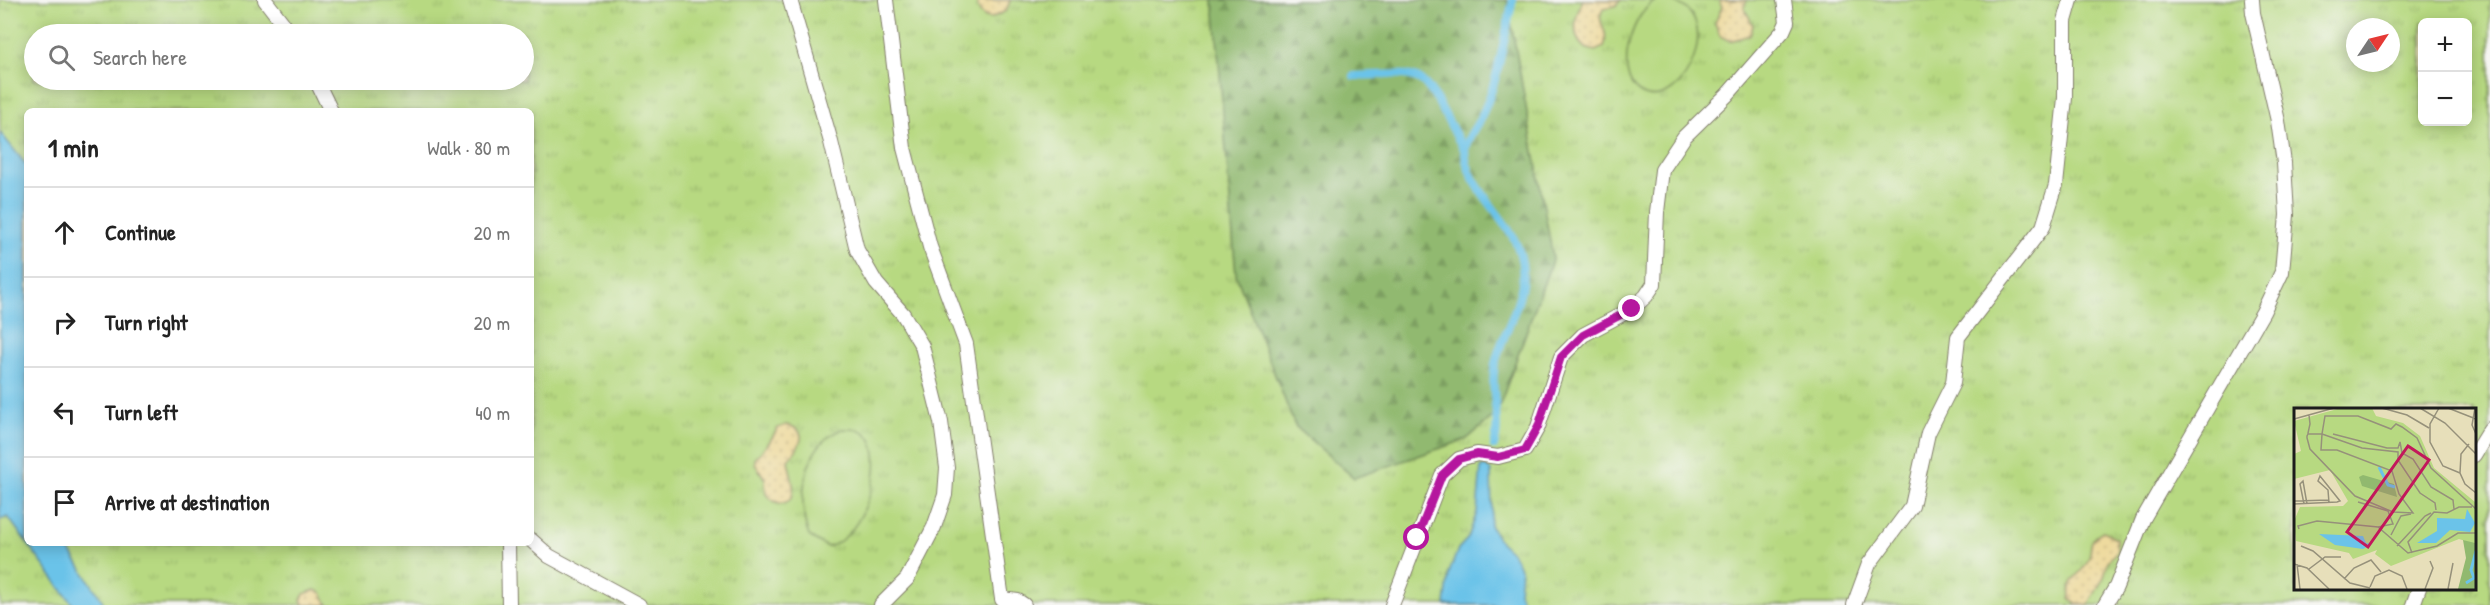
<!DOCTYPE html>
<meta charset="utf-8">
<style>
body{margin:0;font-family:"Patrick Hand",sans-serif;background:#f6f6f6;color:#222}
.controls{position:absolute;right:18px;top:18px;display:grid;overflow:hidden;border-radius:9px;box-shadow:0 3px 15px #0003}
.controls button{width:54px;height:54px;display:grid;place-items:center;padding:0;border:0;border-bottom:2px solid #e0e0e0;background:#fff;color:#222;font:30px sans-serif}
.compass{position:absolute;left:2346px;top:18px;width:54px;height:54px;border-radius:50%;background:#fff;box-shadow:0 3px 15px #0003;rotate:55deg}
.stop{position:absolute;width:18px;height:18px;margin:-14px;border:4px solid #b5179e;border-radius:50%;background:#fff}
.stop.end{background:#b5179e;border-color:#fff;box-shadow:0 2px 6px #0008}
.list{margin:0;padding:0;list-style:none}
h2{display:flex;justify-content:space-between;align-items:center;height:78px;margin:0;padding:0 24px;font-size:26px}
h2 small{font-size:20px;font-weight:400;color:#767676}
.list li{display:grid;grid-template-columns:39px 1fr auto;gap:18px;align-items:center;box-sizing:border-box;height:90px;padding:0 24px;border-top:2px solid #e0e0e0}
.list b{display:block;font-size:22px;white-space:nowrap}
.list em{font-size:20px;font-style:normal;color:#767676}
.icon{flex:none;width:33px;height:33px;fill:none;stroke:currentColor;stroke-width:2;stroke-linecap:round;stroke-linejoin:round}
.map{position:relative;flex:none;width:2490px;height:605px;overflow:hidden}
.search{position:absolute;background:#fff;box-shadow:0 3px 15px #0003;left:24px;top:24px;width:510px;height:66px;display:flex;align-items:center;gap:15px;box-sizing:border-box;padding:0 21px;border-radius:33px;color:#767676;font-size:22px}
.panel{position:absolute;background:#fff;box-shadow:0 3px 15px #0003;left:24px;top:108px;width:510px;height:438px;border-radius:9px}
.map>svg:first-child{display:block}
.grass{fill:url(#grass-tufts);stroke:#6a7a4e;stroke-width:1.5;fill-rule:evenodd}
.forest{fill:url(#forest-firs);stroke:#566a46;stroke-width:1.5}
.sand{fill:url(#sand-dots);stroke:#857b5d;stroke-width:1.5}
.park{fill:#b7d981;stroke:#6a7a4e;stroke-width:1.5}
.water{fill:#6bc3e9;stroke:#447082;stroke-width:1.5}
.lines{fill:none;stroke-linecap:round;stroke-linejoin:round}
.stream{stroke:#6bc3e9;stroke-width:8}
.service-casing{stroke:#827e6b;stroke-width:16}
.service{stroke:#fff;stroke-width:14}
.route{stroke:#b5179e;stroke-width:8}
.inset-river{fill:none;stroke:#6bc3e9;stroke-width:3}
.inset-road{fill:none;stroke:#96917b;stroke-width:1.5}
.view{fill:#c2185b;fill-opacity:0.15;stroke:#c2185b;stroke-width:3}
.inset-edge{fill:none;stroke:#1c1c1c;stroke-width:3}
</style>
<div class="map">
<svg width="2490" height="605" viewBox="0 0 2490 605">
<defs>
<pattern id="grass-tufts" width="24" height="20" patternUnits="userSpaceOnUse" patternTransform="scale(1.5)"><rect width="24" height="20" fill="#b7d981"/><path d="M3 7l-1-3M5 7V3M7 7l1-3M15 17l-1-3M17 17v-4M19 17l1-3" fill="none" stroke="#9dba6f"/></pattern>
<pattern id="forest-firs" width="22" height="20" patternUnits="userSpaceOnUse" patternTransform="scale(1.5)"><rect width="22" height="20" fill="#91b96f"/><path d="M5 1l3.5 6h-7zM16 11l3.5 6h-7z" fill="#7c9e60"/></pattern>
<pattern id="sand-dots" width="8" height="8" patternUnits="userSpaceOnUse" patternTransform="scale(1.5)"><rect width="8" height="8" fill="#eeda9e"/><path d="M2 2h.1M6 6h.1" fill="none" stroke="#ccba88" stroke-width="1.8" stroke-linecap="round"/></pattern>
</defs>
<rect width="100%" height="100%" fill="#f6f6f2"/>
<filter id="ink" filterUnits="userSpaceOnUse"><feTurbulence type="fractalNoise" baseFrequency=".0167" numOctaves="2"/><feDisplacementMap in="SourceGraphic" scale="12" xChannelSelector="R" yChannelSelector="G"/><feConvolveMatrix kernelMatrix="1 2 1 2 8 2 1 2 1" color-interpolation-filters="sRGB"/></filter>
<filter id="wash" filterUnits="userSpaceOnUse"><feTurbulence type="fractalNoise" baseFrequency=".008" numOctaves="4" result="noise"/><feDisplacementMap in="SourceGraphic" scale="24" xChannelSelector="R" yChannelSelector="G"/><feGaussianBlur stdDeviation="1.35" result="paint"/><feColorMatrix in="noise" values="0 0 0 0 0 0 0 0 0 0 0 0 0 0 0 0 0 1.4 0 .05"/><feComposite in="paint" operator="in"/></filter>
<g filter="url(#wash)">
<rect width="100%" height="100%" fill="#e7dfba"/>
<path class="grass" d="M 0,0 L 2490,0 L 2490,605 L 0,605 ZM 2422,22 L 2468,22 L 2468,122 L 2422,122 ZM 2355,27 L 2391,27 L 2391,63 L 2355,63 ZM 34,34 L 524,34 L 524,80 L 34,80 ZM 27,111 L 531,111 L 531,543 L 27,543 ZM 2295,410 L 2474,410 L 2474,588 L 2295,588 Z"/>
<polygon class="forest" points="1214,0 1507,0 1553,258 1497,413 1467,439 1354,478 1295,426 1236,275"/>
<g class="sand">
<path d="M 978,0 L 1010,0 L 1010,1 L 1006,11 L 992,18 C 982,18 976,10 978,0 Z"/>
<path d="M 1583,0 L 1621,0 L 1615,6 L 1604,8 C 1593,23 1611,27 1604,47 L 1595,51 L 1585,48 C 1570,37 1575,15 1583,0 Z"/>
<polygon points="1719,0 1747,0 1744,7 1753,25 1750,35 1730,41 1720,36 1715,23 1722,7"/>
<path d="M 786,425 C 812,430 799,448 788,460 C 789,471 802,500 783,503 C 776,504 770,499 766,494 L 765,479 L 755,464 L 755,459 L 768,444 L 778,428 Z"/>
<path d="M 2103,531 L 2116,538 L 2117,551 L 2108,561 L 2104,577 L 2090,602 L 2086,605 L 2077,605 L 2070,598 C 2067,578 2078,578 2086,564 C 2095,551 2084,541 2103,531 Z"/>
<polygon points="315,590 322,593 328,605 303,605 301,600 304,594"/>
</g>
<g class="park">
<path d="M 1658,0 C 1734,0 1685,121 1639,92 C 1613,75 1632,9 1658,0 Z"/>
<path d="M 843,429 C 850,429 860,428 866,433 C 891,457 863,540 827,547 L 809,536 C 796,501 803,442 843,429 Z"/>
</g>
<g class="water">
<polygon points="0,132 27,166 27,543 8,517 0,520"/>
<polygon points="1486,466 1491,471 1492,512 1490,525 1500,542 1513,554 1521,570 1519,592 1524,605 1445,605 1449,573 1458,549 1468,538 1477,512 1481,467"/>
<polygon points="27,543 65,543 105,605 73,605"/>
</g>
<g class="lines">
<g class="stream">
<path d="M 1354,76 C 1371,76 1405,71 1419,79 C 1434,87 1453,133 1464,149"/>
<path d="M 1494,446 C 1502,419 1489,392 1495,364 C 1504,325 1533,293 1519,251 C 1509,218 1465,185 1465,151 C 1465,141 1475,128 1480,119 C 1499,81 1503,40 1513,0"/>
</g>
</g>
</g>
<g filter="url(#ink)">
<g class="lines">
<defs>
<g id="service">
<polyline points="265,0 291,34"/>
<polyline points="790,0 831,142 857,250 876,283 903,314 922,346 941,422 947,468 945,495 934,527 907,579 881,605"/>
<polyline points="886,0 904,148 930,247 966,344 1002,599 1018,601 1024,605"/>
<polyline points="316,80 331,111"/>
<polyline points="2474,455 2490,429"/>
<polyline points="531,540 549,556 639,605"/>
<polyline points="508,543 509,605"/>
<polyline points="1392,605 1442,475 1459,459 1477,454 1498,457 1525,450 1538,427 1561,357 1583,335 1632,309 1646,296 1654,284 1657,212 1662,170 1684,137 1727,95 1783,31 1787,22 1784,0"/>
<polyline points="1854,605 1869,564 1912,506 1928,433 1953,383 1958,337 2043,227 2056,185 2065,98 2065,21 2071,0"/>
<polyline points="2105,605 2116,587 2143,519 2263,312 2282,272 2287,215 2284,163 2278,121 2253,13 2252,0"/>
<polyline points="2413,605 2419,588"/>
</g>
</defs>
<use href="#service" class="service-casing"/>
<use href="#service" class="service"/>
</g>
</g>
<g class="lines" filter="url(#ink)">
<polyline class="route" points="1417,538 1442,475 1459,459 1477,454 1498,457 1525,450 1538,427 1561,357 1583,335 1632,309"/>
</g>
<g transform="translate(2294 408)">
<rect width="182" height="182" fill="#e7dfba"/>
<path d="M 47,0 L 78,0 L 82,8 L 109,15 L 126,28 L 140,60 L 181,94 L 181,136 L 165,131 L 97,158 L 81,146 L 83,142 L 59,151 L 55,145 L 2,133 L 0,113 L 6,99 L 49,98 L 54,93 L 36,62 L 0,71 L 0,46 L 7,43 L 0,13 Z" fill="#b7d981"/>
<path d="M 69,67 L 100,76 L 103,89 L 68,78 L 65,69 ZM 169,132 L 181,135 L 181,181 L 164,181 L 172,150 Z" fill="#91b96f"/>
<path d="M 173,101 L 181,115 L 176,124 L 156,122 L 142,135 L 123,135 L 143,123 L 143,110 L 171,111 ZM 25,126 L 69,128 L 72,135 L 78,136 L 69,141 L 41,137 Z" fill="#6bc3e9"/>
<path class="inset-river" d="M 85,59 L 94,77 L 101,79M 172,175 L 180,170 L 177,162 L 182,143"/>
<path class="inset-road" d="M 88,0 L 113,7 L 135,20M 126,0 L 151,15 L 182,46M 145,0 L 136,16 L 136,34 L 149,58 L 166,65M 154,0 L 182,11M 181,0 L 178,17 L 182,26M 0,11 L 40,0M 14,26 L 28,26 L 27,42 L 43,42 L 98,63 L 105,86 L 119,105 L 99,104 L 61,88 L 16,41 L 13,30 L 13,28 L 14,26 L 14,25 L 16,16 L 15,7M 39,26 L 93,40 L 104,40 L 106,34 L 108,45 L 119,51 L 137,79 L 159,92 L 160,101M 175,36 L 167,46 L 166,65 L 171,76 L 182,85M 1,93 L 35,92M 64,94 L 94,103 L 99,116 L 84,119M 0,96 L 43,94 L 46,93 L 26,68 L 24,73 L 34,82 L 35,95M 10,96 L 6,76 L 9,73 L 13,96M 142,102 L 141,95 L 126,85 L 104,52 L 104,44 L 68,40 L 28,26 L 31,8 L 64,8 L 97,21 L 102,16 L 108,19 L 123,30 L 137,60 L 182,101M 5,121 L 4,118 L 23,113 L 84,119 L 114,145 L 143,138 L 164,125 L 182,125M 97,127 L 107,108 L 117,106M 7,138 L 19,143 L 56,175 L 76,180M 103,138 L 131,108 L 137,105M 118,145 L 114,134 L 140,104 L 153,105 L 165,99 L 178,99M 0,156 L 13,160 L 35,181M 3,156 L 6,181M 15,161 L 31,149 L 47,149M 50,171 L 60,160 L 77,152 L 87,164M 76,179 L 81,168 L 95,162 L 108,168 L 113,181M 131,181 L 139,160 L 136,153M 154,181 L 159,155"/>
<path class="view" d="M 114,38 L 135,52 L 74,139 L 53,124 Z"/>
<rect width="182" height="182" class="inset-edge"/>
</g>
</svg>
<div class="controls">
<button>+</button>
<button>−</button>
</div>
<svg class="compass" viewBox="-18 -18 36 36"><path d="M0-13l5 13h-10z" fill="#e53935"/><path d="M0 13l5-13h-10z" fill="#767676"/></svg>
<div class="stop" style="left:1417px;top:538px"></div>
<div class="stop end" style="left:1632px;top:309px"></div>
<div class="search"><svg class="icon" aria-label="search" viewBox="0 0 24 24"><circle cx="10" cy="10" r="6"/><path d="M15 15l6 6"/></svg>Search here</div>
<section class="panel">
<h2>1 min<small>Walk · 80 m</small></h2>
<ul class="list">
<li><svg class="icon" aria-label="ahead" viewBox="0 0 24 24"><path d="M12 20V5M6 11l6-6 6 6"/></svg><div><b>Continue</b></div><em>20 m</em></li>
<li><svg class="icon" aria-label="right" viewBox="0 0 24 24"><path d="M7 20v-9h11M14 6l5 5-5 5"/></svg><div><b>Turn right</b></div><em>20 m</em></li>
<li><svg class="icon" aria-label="left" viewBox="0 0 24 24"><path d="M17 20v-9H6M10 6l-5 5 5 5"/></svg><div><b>Turn left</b></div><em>40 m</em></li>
<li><svg class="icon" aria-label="arrive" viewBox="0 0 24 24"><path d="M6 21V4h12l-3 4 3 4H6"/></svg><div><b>Arrive at destination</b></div></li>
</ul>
</section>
</div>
